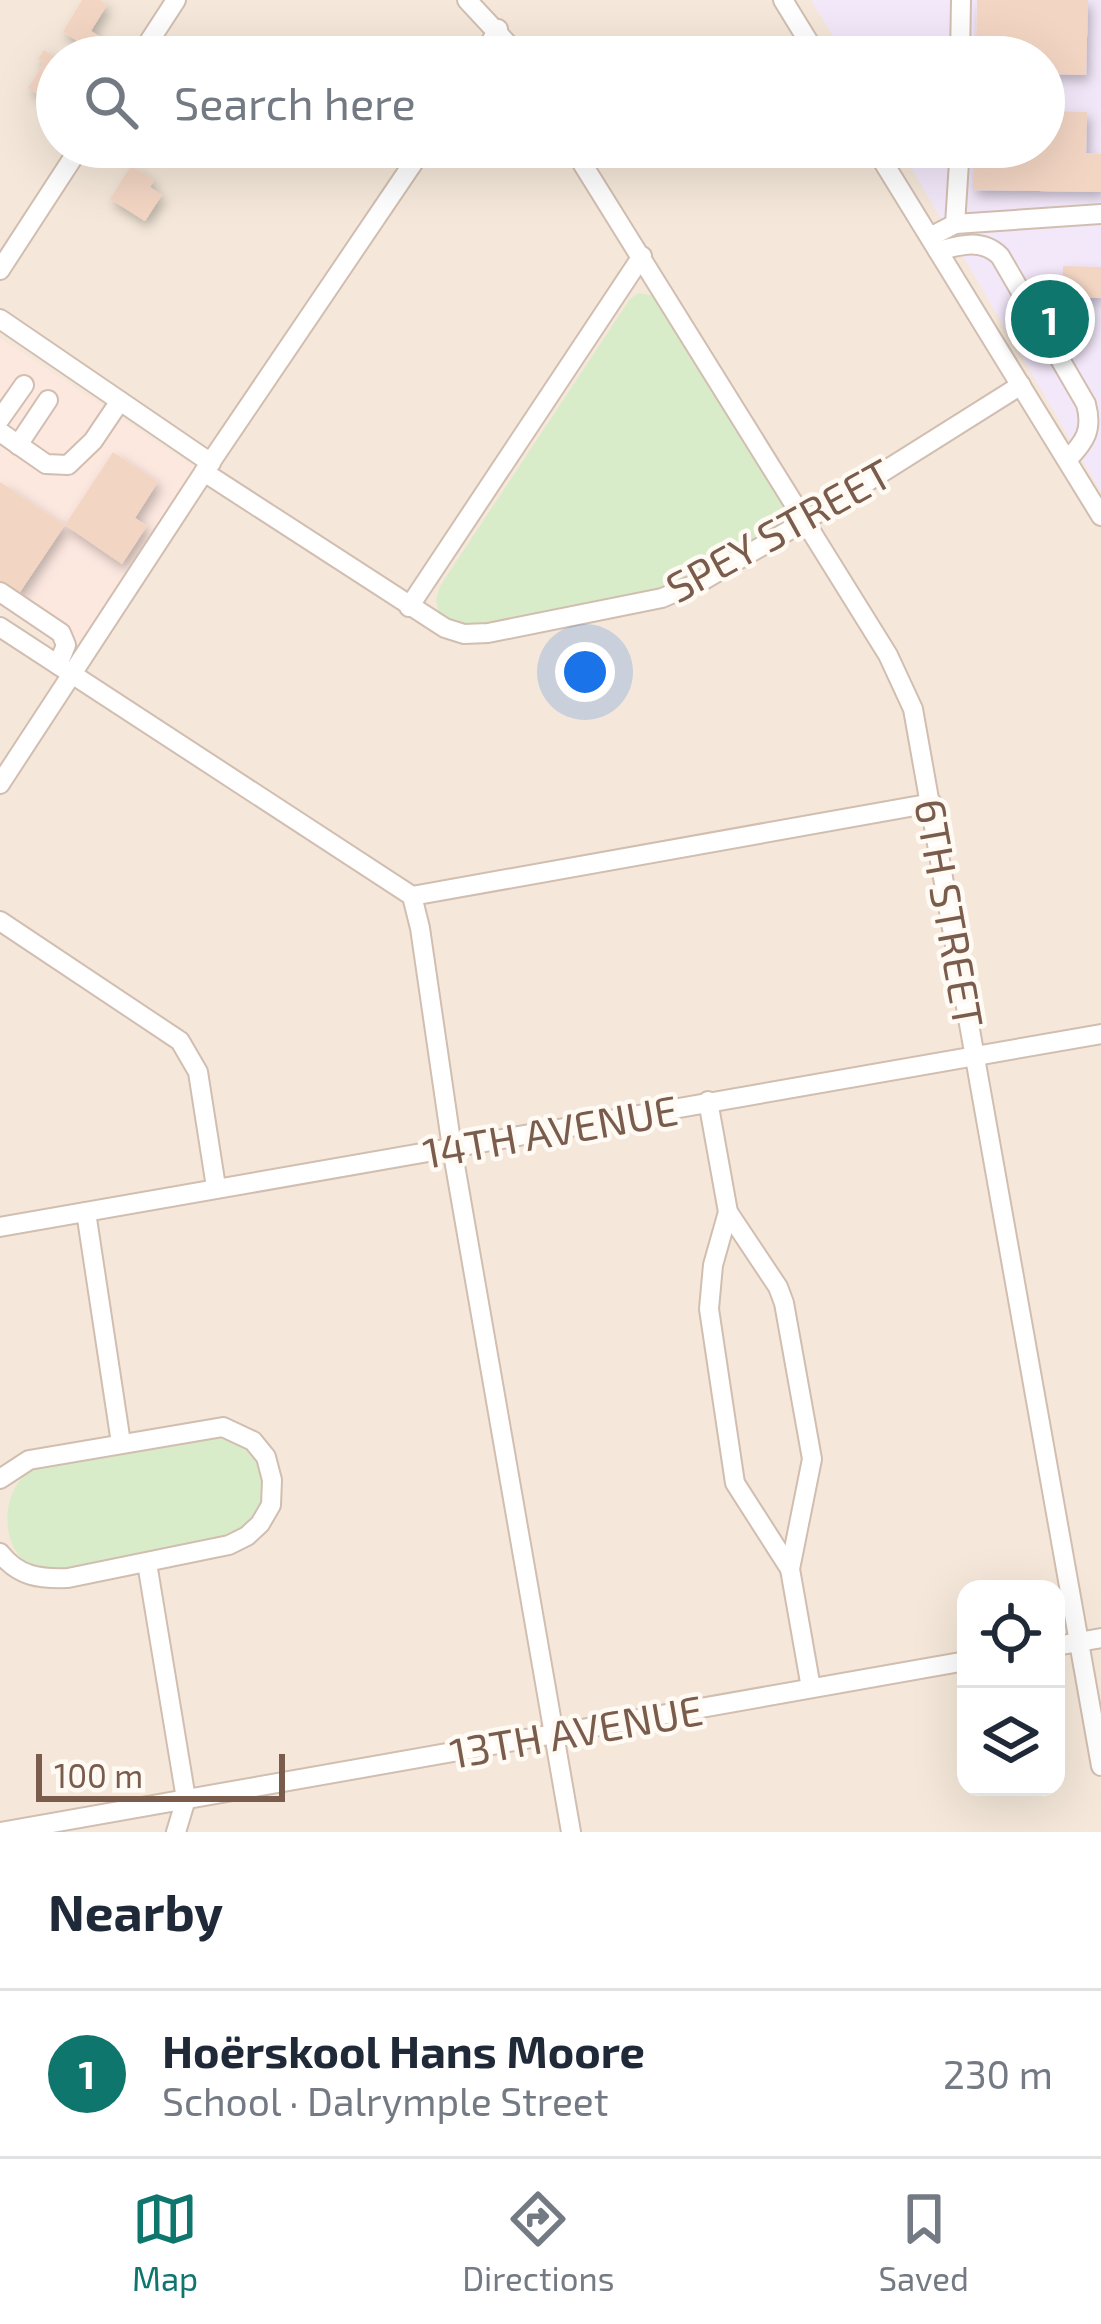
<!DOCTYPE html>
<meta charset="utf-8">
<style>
body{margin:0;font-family:"Exo 2",sans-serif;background:#f6f6f7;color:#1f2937}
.controls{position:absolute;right:36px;bottom:36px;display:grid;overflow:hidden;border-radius:24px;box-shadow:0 12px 48px #0002}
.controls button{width:108px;height:108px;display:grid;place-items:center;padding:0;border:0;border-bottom:3px solid #e0e1e3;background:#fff;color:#1f2937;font:60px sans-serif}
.scale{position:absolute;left:36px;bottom:30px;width:249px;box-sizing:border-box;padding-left:12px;border:6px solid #7a5c4d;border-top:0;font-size:33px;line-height:42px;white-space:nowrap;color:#7a5c4d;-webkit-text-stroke:9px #fffaf3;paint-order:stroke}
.you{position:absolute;left:585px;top:672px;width:42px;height:42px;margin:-30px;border:9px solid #fff;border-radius:50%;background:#1a73e8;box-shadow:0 0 0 18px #1a73e833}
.badge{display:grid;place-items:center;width:78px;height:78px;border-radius:50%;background:#0f766e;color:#fff;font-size:39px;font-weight:700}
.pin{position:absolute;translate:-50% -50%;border:6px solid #fff;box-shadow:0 3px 12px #0006}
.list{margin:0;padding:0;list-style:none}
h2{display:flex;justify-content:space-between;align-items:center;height:156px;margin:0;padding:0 48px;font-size:51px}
h2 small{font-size:39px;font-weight:400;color:#747a83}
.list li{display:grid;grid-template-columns:78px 1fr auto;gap:36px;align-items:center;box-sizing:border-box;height:168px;padding:0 48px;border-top:3px solid #e0e1e3}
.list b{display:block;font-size:45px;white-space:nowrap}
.list p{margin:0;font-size:39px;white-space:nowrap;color:#747a83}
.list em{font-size:39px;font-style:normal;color:#747a83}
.icon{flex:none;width:66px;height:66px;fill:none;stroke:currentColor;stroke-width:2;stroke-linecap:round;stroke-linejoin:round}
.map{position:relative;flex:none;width:1101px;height:1832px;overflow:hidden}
.search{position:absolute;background:#fff;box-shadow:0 12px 48px #0002;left:36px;right:36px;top:36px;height:132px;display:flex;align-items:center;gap:30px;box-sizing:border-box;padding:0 42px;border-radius:66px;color:#747a83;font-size:45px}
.sheet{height:324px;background:#fff}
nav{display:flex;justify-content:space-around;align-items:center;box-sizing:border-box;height:168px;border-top:3px solid #e0e1e3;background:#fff;font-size:33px;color:#747a83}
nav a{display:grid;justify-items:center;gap:6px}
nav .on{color:#0f766e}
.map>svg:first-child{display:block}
.residential{fill:#f5e8da;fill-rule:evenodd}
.commercial{fill:#fde8e0}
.education{fill:#f3e8fa}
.green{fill:#d8ecc9}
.building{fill:#f3d5c3;filter:url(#shadow)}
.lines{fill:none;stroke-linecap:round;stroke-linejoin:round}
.minor-casing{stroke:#d1beb0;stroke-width:22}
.minor{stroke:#fff;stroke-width:18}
.labels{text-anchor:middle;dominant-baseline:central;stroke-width:9;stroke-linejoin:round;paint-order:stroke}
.street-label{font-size:42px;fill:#7a5c4d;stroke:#fffaf3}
</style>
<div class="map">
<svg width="1101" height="1832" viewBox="0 0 1101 1832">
<defs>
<filter id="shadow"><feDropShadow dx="3.5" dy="6" stdDeviation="6" flood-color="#0004"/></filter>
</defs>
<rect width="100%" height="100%" fill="#fdf6ec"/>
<path class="residential" d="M 0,0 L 1101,0 L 1101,1832 L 0,1832 ZM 57,57 L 1044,57 L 1044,147 L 57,147 ZM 966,1589 L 1056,1589 L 1056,1787 L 966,1787 Z"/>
<polygon class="commercial" points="0,338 196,468 71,654 0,606"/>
<polygon class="education" points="811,0 1101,0 1101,492 899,147 1044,147 1044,57 846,57"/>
<g class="green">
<polygon points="639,293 659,297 790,506 787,524 680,585 492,623 459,626 439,614 436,600 440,586 630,299"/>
<path d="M 222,1437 C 258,1444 264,1470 268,1502 L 248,1533 L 67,1569 C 53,1569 41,1570 28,1564 C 0,1545 0,1491 31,1470 Z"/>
</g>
<g class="building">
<polygon points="82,0 100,0 107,5 91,31 99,36 90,49 63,32"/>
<polygon points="977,0 1088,0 1086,75 1044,74 1044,57 976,57"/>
<polygon points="44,50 57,58 57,90 50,102 28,88 44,63 38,59"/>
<polygon points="1044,111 1087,112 1086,153 1101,154 1101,192 973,190 974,147 1044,147"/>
<polygon points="131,166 154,180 150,187 162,195 145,221 110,199"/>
<polygon points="1063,266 1101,267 1101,298 1062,298"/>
<polygon points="113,452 158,482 135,518 147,526 122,564 65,525"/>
<polygon points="0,482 65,525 18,595 0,584"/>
</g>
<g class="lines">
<defs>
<g id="minor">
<polyline points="467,0 520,57"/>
<polyline points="783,0 818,57"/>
<polyline points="139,57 176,0"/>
<polyline points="482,57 498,29"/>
<polyline points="960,57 961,0"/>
<polyline points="572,147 888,655 913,709 1101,1766"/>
<polyline points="874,147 1101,516"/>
<polyline points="955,224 960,147"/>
<polyline points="930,237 955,224 1101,214"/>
<path d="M 938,251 C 960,245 982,238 1000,256 L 1086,404 C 1093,430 1085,442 1067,460"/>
<polyline points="0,270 80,147"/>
<polyline points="0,319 211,463"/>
<polyline points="0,419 24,385"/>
<polyline points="0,432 46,464 68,465 93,441 120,401"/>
<polyline points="18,445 48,400"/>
<polyline points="204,472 445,628 464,634 488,633 662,598 702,581 805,521 1021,385"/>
<polyline points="0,592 61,633 66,645 58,665"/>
<polyline points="409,607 642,256"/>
<polyline points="0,627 412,896 420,928 452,1148 571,1832"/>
<polyline points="0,784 204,472 424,147"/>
<polyline points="412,896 932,803"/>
<polyline points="0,921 180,1041 198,1072 216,1187"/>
<polyline points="708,1101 728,1212 778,1287 784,1303 812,1459 790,1569 811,1688"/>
<polyline points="86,1212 121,1443"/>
<polyline points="728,1212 713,1265 709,1309 735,1483 790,1569"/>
<polyline points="0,1227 1101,1034"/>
<path d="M 0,1479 L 29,1460 L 223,1427 L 253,1441 L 266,1457 L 272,1480 L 271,1505 L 260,1524 L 247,1536 L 229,1545 L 68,1578 C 40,1579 19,1577 0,1553"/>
<polyline points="147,1563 186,1799 176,1832"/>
<polyline points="1056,1646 1101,1638"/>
<polyline points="1,1832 966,1661"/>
</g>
</defs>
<use href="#minor" class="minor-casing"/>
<use href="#minor" class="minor"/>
</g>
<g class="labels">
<g class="street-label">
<text transform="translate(778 529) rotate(-29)">SPEY STREET</text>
<text transform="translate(951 913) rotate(80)">6TH STREET</text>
<text transform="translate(550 1130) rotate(-10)">14TH AVENUE</text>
<text transform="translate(576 1730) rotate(-10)">13TH AVENUE</text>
</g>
</g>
</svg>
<div class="controls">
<button><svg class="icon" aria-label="locate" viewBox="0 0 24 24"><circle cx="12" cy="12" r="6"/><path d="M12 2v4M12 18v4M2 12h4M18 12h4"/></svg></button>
<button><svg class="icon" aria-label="layers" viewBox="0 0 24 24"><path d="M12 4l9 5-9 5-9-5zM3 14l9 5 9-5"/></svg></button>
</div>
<div class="scale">100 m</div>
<div class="you"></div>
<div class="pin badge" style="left:1050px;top:319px">1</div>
<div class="search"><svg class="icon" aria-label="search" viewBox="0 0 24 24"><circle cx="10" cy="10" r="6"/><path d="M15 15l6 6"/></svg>Search here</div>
</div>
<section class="sheet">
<h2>Nearby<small></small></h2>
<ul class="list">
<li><span class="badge">1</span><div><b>Hoërskool Hans Moore</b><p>School · Dalrymple Street</p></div><em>230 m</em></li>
</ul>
</section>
<nav>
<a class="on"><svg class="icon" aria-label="map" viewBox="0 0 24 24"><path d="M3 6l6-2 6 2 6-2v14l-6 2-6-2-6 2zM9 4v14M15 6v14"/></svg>Map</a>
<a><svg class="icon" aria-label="directions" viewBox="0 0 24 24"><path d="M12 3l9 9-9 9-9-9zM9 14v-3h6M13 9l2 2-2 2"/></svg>Directions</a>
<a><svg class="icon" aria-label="saved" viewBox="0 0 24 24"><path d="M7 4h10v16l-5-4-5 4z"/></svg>Saved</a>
</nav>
